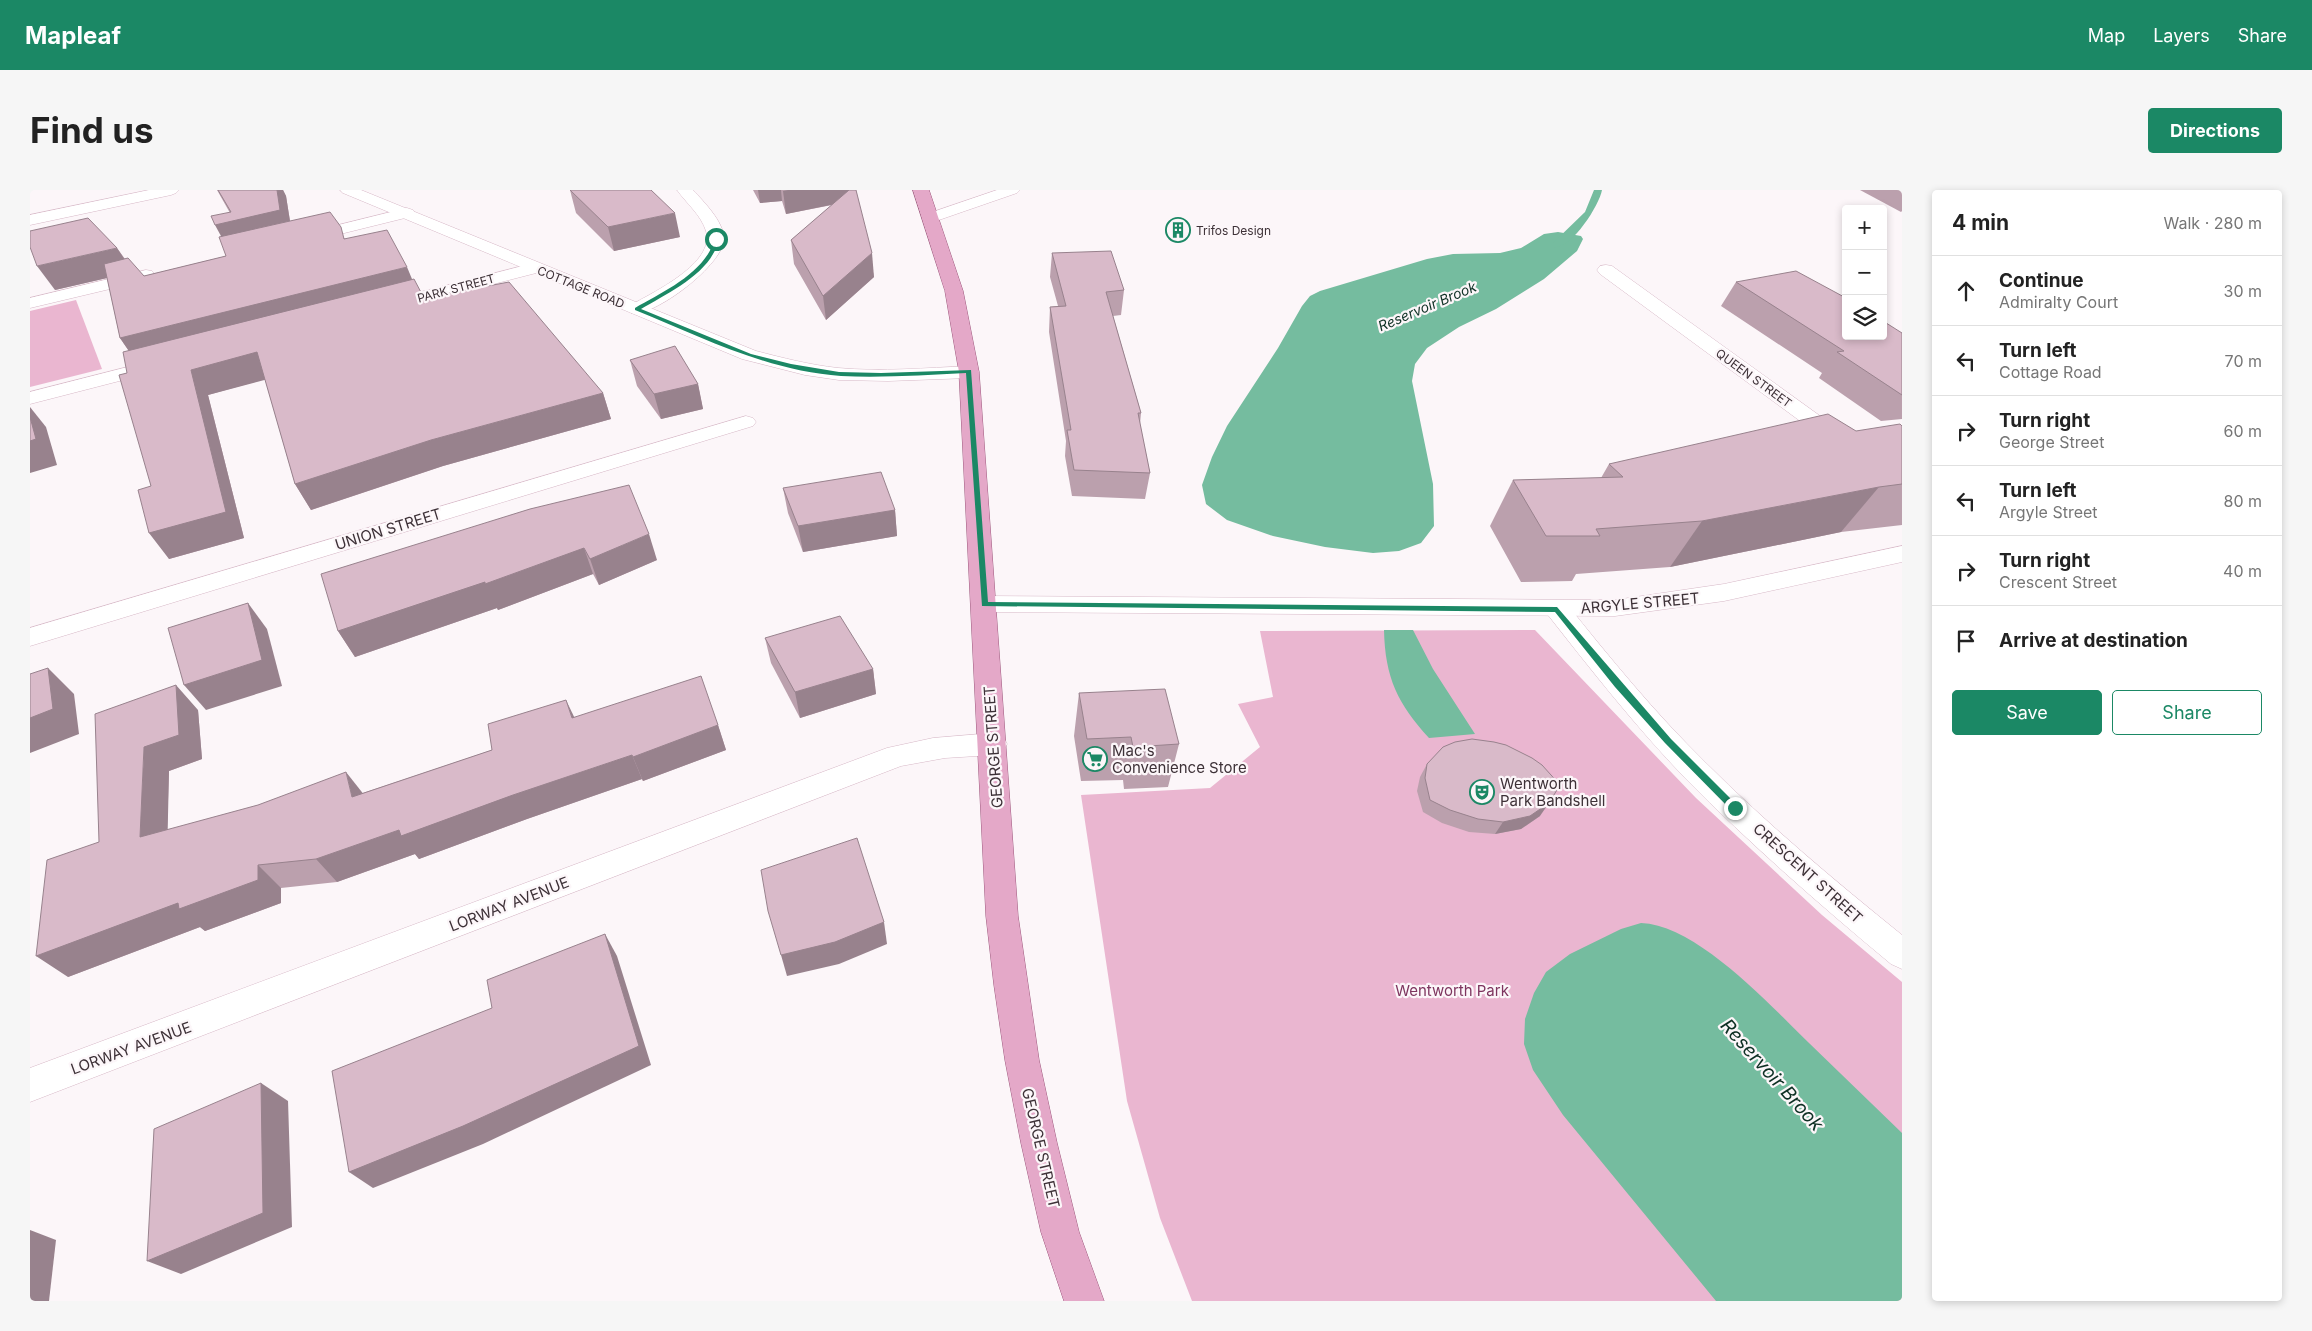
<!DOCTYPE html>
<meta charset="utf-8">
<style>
body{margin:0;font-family:Inter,sans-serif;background:#f6f6f6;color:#222}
.controls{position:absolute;right:15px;top:15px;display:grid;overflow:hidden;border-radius:5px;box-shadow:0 2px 8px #0003}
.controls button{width:45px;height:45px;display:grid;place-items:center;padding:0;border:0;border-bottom:1px solid #e0e0e0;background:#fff;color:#222;font:25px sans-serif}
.stop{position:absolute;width:15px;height:15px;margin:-11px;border:4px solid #1b8865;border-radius:50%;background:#fff}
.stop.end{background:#1b8865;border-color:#fff;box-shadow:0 1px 5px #0008}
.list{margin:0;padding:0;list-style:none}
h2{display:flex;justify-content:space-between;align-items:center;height:65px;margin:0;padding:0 20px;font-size:21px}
h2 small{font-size:16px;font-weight:400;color:#767676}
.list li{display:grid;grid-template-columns:32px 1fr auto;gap:15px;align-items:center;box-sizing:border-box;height:70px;padding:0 20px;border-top:1px solid #e0e0e0}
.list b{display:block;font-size:19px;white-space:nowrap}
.list p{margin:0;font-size:16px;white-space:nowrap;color:#767676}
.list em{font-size:16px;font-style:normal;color:#767676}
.actions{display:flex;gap:10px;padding:15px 20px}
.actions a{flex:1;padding:11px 0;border:1px solid #1b8865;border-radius:5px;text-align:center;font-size:18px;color:#1b8865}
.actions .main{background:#1b8865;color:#fff}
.icon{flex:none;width:28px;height:28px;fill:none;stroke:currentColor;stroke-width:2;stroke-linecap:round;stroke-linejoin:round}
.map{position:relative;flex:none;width:1872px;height:1111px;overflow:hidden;border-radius:5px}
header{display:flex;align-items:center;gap:30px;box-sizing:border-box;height:70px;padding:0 25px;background:#1b8865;color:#fff}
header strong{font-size:24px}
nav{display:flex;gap:28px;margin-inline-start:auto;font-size:18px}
.intro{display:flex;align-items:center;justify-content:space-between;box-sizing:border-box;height:120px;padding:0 30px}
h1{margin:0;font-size:35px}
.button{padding:12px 22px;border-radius:5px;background:#1b8865;color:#fff;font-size:18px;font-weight:700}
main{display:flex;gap:30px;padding:0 30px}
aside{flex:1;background:#fff;border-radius:5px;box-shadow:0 2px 8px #0003}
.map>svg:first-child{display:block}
.green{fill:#eab6d0}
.water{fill:#75bc9f}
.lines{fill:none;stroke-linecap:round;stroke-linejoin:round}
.stream{fill:#75bc9f;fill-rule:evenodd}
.service-casing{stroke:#d7b8c7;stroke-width:1}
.minor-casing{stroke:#d7b8c7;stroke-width:1}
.tertiary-casing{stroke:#d7b8c7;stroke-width:1}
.secondary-casing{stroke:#d7b8c7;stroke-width:1}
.primary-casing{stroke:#9e597e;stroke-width:1}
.service{fill:#fff;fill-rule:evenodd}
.minor{fill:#fff;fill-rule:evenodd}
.tertiary{fill:#fff;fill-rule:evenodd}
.secondary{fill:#fff;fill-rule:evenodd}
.primary{fill:#e4a8c8;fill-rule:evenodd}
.wall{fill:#bba0ad}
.shaded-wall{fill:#98828d}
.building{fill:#d9bac9;stroke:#98828d}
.route{fill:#1b8865}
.labels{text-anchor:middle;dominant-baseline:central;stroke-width:4.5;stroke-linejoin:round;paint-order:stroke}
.far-poi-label{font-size:12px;fill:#3d3137;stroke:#fcf6f9;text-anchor:start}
.far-street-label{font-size:12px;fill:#3d3137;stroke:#fcf6f9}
.far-water-label{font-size:14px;font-style:italic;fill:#0e3024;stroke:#fcf6f9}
.street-label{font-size:15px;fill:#3d3137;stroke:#fcf6f9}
.poi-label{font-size:15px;fill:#3d3137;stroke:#fcf6f9;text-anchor:start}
.park-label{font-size:15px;fill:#7e355f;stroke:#fcf6f9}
.near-water-label{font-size:19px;font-style:italic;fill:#0e3024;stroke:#fcf6f9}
</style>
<header>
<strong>Mapleaf</strong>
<nav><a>Map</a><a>Layers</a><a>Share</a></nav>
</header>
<div class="intro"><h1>Find us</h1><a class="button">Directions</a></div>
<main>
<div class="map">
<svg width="1872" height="1111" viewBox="0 0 1872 1111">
<rect width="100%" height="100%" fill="#fcf6f9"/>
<g class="green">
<polygon points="46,110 72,179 0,197 0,121"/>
<polygon points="1505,440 1666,608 1792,725 1872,792 1872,1111 1162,1111 1130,1028 1097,911 1051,605 1180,598 1230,557 1208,514 1243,507 1230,441"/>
</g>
<g class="water">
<polygon points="1528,42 1551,46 1553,49 1547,61 1514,89 1466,119 1429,137 1397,158 1385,174 1382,191 1403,294 1404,336 1391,353 1369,361 1343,363 1295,357 1243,346 1197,330 1176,314 1172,295 1182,267 1197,236 1248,158 1272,116 1280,106 1290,101 1397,69 1423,64 1470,63 1491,58 1514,44"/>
<path d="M 1354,440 L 1383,440 L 1403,479 L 1445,544 L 1399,548 C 1368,514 1355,488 1354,440 Z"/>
<path d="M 1611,733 C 1667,735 1740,815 1779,853 C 1810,883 1841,913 1872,943 L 1872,1111 L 1686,1111 L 1533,925 L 1503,880 L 1494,854 L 1495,829 L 1504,803 L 1516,782 L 1540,764 L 1591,739 Z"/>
</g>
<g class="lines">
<path class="stream" d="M 1564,0 L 1572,0 C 1569,16 1541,60 1523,57 L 1523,53 L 1555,22 Z"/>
<defs>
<g id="service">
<polygon points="377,18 383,20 385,23 383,26 274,53 268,51 266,48 268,45"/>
<polygon points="116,80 122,81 125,85 122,89 0,118 0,108"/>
</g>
<g id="minor">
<polygon points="119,0 149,0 146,3 141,5 0,35 0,25"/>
<path d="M 647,0 L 663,0 C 674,12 693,31 694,48 C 695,74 623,128 601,123 L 598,119 L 601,115 C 622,103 686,73 676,41 C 671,25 657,14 647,0 Z"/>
<polygon points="967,0 990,0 987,3 906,31 894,31 892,28 894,25"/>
<polygon points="504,73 510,74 513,78 510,82 358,121 352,120 349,116 352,112"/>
<polygon points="1576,75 1582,76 1872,285 1872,302 1864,300 1570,84 1567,80 1570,76"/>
<polygon points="125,170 132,172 135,176 132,180 0,214 0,202"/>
<polygon points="716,226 723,228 726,232 723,236 0,456 0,438"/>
<path d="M 1527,411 L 1536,413 C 1580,468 1625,523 1675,572 C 1737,634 1804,690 1872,745 L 1872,779 L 1861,774 C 1790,715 1720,654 1655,588 C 1606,537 1562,481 1518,425 L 1515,419 L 1518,413 Z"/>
<polygon points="963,543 973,546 977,554 973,562 963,565 915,568 871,576 0,912 0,878 857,558 903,548"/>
</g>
<polygon id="tertiary" points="1872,356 1872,372 1694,411 1585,426 954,422 945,420 942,414 945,408 954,406 1585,410 1694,394"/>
<path id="secondary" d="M 310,0 L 331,0 L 726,161 C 753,168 780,175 808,178 C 852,182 896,178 939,176 L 946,178 L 949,182 L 946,186 L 939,188 L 858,191 L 809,190 L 775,185 L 712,169 L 313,3 Z"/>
<polygon id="primary" points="883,0 899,0 933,101 949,182 988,726 1009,870 1027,953 1049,1042 1074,1111 1034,1111 1011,1042 991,953 975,870 964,795 956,726 929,182 915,101"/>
</defs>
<use href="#service" class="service-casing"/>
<use href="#minor" class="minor-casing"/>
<use href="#tertiary" class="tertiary-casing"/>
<use href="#secondary" class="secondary-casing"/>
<use href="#primary" class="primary-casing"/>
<use href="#service" class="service"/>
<use href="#minor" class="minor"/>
<use href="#tertiary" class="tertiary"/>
<use href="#secondary" class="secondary"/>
<use href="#primary" class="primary"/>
</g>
<g class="wall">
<polygon points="187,0 253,0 256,6 260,31 316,49 382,90 394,108 573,203 581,229 413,276 281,320 265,294 235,189 178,205 214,348 139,369 121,296 97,183 99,161 90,148 77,88 25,100 87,58 95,69 114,86 196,66 191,47 200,23"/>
<polygon points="540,0 650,47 584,61 546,23"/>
<polygon points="723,0 826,0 844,87 796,130 764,74 761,50 802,15 756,24 752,11 730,13"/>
<polygon points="1830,0 1872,0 1872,21 1871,22"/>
<polygon points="1022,63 1094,100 1091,125 1083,126 1111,223 1110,234 1120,283 1115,309 1042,306 1035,266 1036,251 1019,142 1020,117 1028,116 1020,87"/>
<polygon points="1706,92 1872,143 1872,229 1851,231 1789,188 1792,183 1691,116"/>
<polygon points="600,170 668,194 673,219 631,229 607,196"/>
<polygon points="1872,236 1872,335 1811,342 1640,377 1546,384 1542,391 1491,392 1460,336 1483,290 1571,288 1579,274"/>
<polygon points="753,298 865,320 867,346 773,362 758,323"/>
<polygon points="500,319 627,370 569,395 563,384 468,420 467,418 325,467 308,441"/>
<polygon points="735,448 843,479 846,504 770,528 741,473"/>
<polygon points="1049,503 1149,554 1138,597 1094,599 1093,590 1051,591 1044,546"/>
<polygon points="168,520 172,569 139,581 137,640 333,603 462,560 544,527 688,535 696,560 613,591 612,589 497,629 389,669 385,664 307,692 251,698 251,713 175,741 170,737 38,787 69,652"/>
<polygon points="1397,574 1510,626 1491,639 1465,644 1439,642 1412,633 1393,622 1387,601 1390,587"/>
</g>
<g class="shaded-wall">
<polygon points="247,0 253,0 256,6 262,44 198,59 185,35"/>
<polygon points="728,0 751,0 752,11 730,13"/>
<polygon points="758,0 824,0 825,10 756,24 753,1"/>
<polygon points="645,23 650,47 584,61 578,37"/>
<polygon points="87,58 103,82 25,100 7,76"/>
<polygon points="842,63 844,87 796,130 793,106"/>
<polygon points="377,77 387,101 107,173 90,148"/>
<polygon points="227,162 242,188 178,205 214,348 139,369 119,343 161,180"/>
<polygon points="668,194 673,219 631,229 624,204"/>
<polygon points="573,203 581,229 413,276 281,320 265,294 401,250"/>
<polygon points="0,217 16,237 27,275 0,283"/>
<polygon points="1849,297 1811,342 1640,377 1672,331"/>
<polygon points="865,320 867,346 773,362 768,336"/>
<polygon points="619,344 627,370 569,395 560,369"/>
<polygon points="554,358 563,384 468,420 467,418 325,467 308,441"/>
<polygon points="218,413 237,439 252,496 176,520 154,495"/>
<polygon points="18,478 44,504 49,544 0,563 0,528"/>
<polygon points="843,479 846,504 770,528 765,502"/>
<polygon points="146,495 168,520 172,569 139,581 137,670 110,647 114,557"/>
<polygon points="536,510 548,535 542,528"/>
<polygon points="688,535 696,560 613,591 603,567"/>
<polygon points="602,565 612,589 497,629 389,669 385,664 307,692 286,669 369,640 483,605"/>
<polygon points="316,582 335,606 322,607"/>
<polygon points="1519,613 1510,626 1491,639 1465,644 1473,632"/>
<polygon points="228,675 251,698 251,713 175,741 170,737 38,787 6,766"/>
<polygon points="854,732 857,754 809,774 757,786 751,765"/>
<polygon points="575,744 587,766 621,875 453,954 343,998 319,982"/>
<polygon points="231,893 258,911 262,1037 151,1084 117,1071"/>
<polygon points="0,1040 26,1050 19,1111 0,1111"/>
</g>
<g class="building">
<polygon points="188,0 247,0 250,20 185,35 181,26 201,22"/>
<polygon points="540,0 621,0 645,23 578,37"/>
<polygon points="819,0 826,0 842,63 793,106 761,50"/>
<polygon points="300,22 311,37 314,49 357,40 377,77 90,148 74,74 98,68 114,86 196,66 189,47"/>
<polygon points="58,28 87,58 7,76 0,57 0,41"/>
<polygon points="1081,61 1094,100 1076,102 1111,223 1108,223 1120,283 1044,280 1037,240 1041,240 1020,117 1036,116 1022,63"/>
<polygon points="1766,81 1816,108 1816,146 1853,146 1853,131 1872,143 1872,205 1807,162 1814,161 1706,92"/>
<polygon points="384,89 394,108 479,92 573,203 401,250 265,294 227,162 161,180 196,322 119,343 108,300 121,296 89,185 97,183 93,162"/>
<polygon points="645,156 668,194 624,204 600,170"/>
<polygon points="1798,224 1826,241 1870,234 1872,236 1872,294 1849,297 1672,331 1566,339 1570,346 1516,346 1483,290 1593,287 1579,274"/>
<polygon points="0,227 6,249 0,251"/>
<polygon points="851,282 865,320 768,336 753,298"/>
<polygon points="599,295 619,344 560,369 554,358 455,394 455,392 308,441 291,384 500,319"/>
<polygon points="218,413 232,470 154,495 138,438"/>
<polygon points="810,426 843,479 765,502 735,448"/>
<polygon points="18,478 23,519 0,528 0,484"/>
<polygon points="671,486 688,535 603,567 602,565 483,605 371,646 369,640 286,669 228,675 228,690 149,719 148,713 6,766 17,670 69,652 65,524 146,495 149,545 114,557 110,647 228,615 316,582 322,607 462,560 458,534 536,510 542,528"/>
<polygon points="1135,499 1149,554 1103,557 1101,547 1057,549 1049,503"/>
<polygon points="1442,549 1464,552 1476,555 1502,568 1512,575 1530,595 1519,613 1500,626 1473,632 1448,629 1420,620 1400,610 1395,588 1397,574 1413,557 1425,552"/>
<polygon points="827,648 854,732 805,752 751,765 738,721 731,680"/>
<polygon points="575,744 609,856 433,936 319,982 302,881 462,818 457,790"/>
<polygon points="231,893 233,1023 117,1071 124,939"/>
</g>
<path class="route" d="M 686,48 L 688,49 C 687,54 686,60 683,64 C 670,88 633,106 611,119 L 721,164 L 761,174 L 809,182 L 851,183 L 941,180 L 958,412 L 1527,417 L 1641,549 L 1708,616 L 1708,621 L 1702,621 L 1635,553 L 1585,497 L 1525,422 L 952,416 L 936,183 C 895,185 852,188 811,186 C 738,181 671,147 605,120 L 605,118 C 629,104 662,89 678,64 C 681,60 682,54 683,49 Z"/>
<defs>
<symbol id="building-ring" viewBox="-11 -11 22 22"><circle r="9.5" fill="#fcf6f9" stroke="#1b8865" stroke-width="1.5"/><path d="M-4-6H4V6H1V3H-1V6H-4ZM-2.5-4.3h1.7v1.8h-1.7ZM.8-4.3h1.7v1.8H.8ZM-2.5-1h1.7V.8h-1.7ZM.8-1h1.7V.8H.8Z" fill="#1b8865"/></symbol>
<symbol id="supermarket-ring" viewBox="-11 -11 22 22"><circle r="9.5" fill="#fcf6f9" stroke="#1b8865" stroke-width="1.5"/><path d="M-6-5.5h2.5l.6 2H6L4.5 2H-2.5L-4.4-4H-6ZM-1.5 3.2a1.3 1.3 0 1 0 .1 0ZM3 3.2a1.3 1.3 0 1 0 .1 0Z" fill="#1b8865"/></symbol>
<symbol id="theatre-ring" viewBox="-11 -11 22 22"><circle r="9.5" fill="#fcf6f9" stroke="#1b8865" stroke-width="1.5"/><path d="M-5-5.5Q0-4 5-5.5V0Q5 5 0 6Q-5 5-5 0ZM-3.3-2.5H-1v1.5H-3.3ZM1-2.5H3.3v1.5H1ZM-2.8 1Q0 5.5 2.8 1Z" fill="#1b8865"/></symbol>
</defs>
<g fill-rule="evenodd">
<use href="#building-ring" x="1134" y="26" width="28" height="28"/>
<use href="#supermarket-ring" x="1051" y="555" width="28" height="28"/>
<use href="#theatre-ring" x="1438" y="588" width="28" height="28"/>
</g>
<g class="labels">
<g class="far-poi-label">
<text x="1166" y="40">Trifos Design</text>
</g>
<g class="far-street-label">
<text transform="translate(551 97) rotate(22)">COTTAGE ROAD</text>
<text transform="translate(426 98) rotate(-15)">PARK STREET</text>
<text transform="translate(1724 188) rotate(36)">QUEEN STREET</text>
</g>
<g class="far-water-label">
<text transform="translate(1397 116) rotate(-23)">Reservoir Brook</text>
</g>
<g class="street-label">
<text transform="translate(358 339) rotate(-17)">UNION STREET</text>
<text transform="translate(1610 413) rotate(-5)">ARGYLE STREET</text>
<text transform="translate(963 557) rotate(-94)">GEORGE STREET</text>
<text transform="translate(1778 683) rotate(42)">CRESCENT STREET</text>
<text transform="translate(479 714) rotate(-21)">LORWAY AVENUE</text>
<text transform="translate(101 858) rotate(-20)">LORWAY AVENUE</text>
<text transform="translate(1011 958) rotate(77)">GEORGE STREET</text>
</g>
<g class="poi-label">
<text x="1082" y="560">Mac's<tspan x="1082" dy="17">Convenience Store</tspan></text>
<text x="1470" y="593">Wentworth<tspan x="1470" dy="17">Park Bandshell</tspan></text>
</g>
<g class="park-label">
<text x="1422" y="800">Wentworth Park</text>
</g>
<g class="near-water-label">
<text transform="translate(1742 885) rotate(48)">Reservoir Brook</text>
</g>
</g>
</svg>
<div class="controls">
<button>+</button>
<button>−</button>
<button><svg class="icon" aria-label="layers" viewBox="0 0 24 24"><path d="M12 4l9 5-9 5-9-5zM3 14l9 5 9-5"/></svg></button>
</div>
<div class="stop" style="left:686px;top:49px"></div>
<div class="stop end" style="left:1705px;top:618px"></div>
</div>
<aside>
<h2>4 min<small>Walk · 280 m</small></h2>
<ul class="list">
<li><svg class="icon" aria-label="ahead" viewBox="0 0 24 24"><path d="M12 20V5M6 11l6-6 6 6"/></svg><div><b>Continue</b><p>Admiralty Court</p></div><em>30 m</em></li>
<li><svg class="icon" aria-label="left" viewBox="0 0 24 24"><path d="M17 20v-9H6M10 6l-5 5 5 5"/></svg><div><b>Turn left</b><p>Cottage Road</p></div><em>70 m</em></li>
<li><svg class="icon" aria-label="right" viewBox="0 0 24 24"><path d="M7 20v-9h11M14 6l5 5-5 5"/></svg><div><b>Turn right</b><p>George Street</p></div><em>60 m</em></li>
<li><svg class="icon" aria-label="left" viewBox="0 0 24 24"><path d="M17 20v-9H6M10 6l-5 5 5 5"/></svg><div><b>Turn left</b><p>Argyle Street</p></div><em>80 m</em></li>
<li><svg class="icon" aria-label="right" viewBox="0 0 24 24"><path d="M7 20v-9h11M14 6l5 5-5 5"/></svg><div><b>Turn right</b><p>Crescent Street</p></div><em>40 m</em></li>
<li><svg class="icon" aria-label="arrive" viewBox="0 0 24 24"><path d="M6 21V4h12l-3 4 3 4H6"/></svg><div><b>Arrive at destination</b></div></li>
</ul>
<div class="actions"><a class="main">Save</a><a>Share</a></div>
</aside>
</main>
